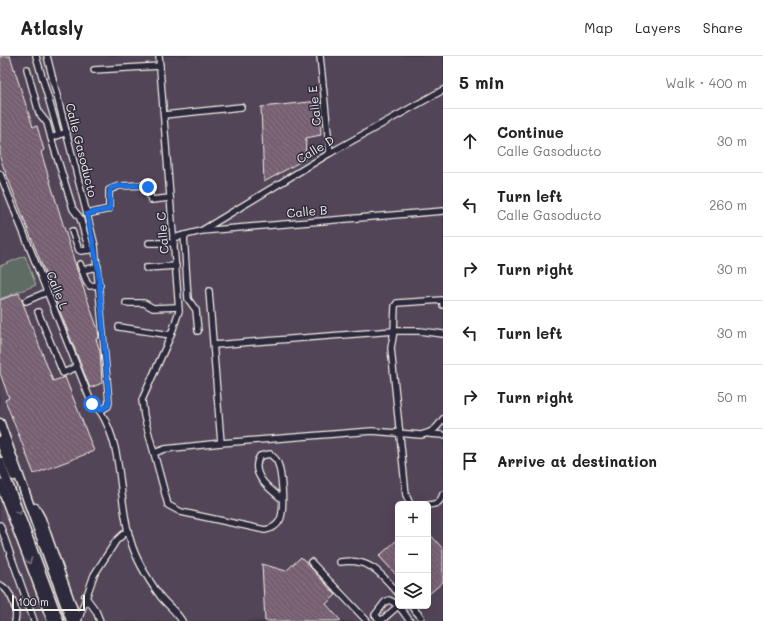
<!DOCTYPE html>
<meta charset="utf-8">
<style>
body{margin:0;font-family:Mali,sans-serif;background:#f2f2f2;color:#222}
.controls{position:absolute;right:12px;bottom:12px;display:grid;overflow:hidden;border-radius:6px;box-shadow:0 4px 16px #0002}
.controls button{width:36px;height:36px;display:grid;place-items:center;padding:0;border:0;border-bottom:1px solid #e0e0e0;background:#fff;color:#222;font:20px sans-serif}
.scale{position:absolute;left:12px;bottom:10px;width:73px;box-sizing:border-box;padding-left:4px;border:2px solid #f4f1e8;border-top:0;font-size:11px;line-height:14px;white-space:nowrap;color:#f4f1e8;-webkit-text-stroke:3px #2f2a3d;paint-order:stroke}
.stop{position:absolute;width:12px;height:12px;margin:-9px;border:3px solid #1a73e8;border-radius:50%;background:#fff}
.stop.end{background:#1a73e8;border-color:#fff;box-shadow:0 1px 4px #0008}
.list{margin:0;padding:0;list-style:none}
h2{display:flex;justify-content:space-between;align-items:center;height:52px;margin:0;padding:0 16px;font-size:17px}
h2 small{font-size:13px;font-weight:400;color:#767676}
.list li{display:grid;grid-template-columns:26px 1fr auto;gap:12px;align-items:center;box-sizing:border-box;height:64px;padding:0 16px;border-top:1px solid #e0e0e0}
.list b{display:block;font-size:15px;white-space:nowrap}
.list p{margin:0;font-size:13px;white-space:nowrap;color:#767676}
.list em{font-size:13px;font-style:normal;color:#767676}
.icon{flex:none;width:22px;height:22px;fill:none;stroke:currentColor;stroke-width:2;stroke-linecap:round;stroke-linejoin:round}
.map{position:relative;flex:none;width:443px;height:565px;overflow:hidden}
header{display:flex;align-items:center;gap:24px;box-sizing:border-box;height:56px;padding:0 20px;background:#fff;border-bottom:1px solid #e0e0e0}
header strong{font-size:19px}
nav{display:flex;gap:22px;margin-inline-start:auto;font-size:14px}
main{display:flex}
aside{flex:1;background:#fff}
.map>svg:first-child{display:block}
.built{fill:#534558;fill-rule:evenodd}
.green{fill:#5e6c63;stroke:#a9aea6}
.building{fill:url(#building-back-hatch);stroke:#f4f1e8}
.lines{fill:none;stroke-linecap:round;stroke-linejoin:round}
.minor-casing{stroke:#f4f1e8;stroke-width:8}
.highway-casing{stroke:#f4f1e8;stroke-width:11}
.minor{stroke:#2f2a3d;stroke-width:5.5}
.highway{stroke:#2f2a3d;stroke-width:8}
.oneway{stroke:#747079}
.route{stroke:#1a73e8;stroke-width:5}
.labels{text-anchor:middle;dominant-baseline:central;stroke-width:3;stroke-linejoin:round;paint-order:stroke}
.street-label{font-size:12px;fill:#f4f1e8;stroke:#2f2a3d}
</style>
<header>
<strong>Atlasly</strong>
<nav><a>Map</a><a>Layers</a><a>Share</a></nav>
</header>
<main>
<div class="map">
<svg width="443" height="565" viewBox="0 0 443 565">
<defs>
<pattern id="building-back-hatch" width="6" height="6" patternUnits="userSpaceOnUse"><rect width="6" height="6" fill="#765e71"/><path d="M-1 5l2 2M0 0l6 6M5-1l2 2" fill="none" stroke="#8a7685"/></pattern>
</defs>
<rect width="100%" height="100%" fill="#443a4d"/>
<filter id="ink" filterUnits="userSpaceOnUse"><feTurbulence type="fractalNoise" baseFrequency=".025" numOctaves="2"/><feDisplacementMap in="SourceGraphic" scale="8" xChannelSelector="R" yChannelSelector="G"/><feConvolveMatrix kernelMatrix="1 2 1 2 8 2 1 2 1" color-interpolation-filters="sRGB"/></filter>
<g filter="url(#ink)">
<path class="built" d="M 0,0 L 443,0 L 443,563 L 441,565 L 0,565 ZM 398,448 L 428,448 L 428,550 L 398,550 Z"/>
<polygon class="green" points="25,200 36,229 0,243 0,210"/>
<g class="building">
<polygon points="0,0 10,0 33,71 37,70 44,94 41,96 77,214 98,274 99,281 96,283 100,295 102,327 90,332 0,102"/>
<polygon points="319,45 321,79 306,82 305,103 264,126 261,51"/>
<polygon points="19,237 53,325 65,321 94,395 34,418 5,344 9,342 0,317 0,244"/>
<polygon points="428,476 443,493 443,526 428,539"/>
<polygon points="398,483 398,521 379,500"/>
<polygon points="301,501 336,539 326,548 341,565 265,565 262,508 286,515"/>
</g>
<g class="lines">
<defs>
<g id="minor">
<polyline points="36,0 59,79"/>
<polyline points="47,0 95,190 109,346 108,350 100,355"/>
<polyline points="320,0 330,97"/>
<polyline points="27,13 39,57 47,67 51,82"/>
<polyline points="94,14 160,10"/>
<polyline points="164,59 241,51"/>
<polyline points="67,76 51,82 73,153 80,162 89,194 95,193"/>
<polyline points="0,118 92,348 100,355"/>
<polyline points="87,158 109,153 109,134 119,130 145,129 148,131 151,144 170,142"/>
<polyline points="72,175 79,194 81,195 89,194"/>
<polyline points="201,175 330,97 443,34"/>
<polyline points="184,179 188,243 196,254 198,275"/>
<polyline points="173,182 201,175 443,155"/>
<polyline points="149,187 174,187"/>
<polyline points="80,208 87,227 90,230 100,229"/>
<polyline points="146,212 176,210"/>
<polyline points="82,214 98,211"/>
<polyline points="209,235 221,387"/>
<polyline points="26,245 47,236"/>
<polyline points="126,247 144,247 153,252 178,251"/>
<polyline points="38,256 63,317 77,311"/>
<polyline points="119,271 171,279"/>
<polyline points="214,289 394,275 395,250 397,247 443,244 443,249"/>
<path d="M 100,355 C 125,394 117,443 131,486 C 136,503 150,526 160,540 C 167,549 176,555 182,565"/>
<polyline points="429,378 443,379"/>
<polyline points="154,397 144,360 142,344 171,279 179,255 159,0"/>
<path d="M 282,443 C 268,432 249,417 260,400 L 270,398 C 272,400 275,402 277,405 C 282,416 285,453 280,464 C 277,470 271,473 265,474 L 181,456 L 168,449 L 154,397 L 165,393 L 221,387 L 372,375 L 421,379 C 432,377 437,372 443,363"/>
<polyline points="410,448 406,439 391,292 394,275 419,275 443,278"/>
<path d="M 428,449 C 437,448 440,447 443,438"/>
<polyline points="0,469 34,565"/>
<polyline points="311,506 367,565"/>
<path d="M 340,506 C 369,502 380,516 398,537"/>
<path d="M 0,529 C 11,534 18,554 15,565"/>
<polyline points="85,540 96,555 100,565"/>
<path d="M 398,550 L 382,564 L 380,564 L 375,559 L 385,546 L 389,544 C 398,547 404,557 409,564 L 410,565"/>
<polyline points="411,550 421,561"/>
<polyline points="78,565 94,519 116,485 128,474"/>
</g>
<g id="highway">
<polyline points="0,367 71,565"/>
<polyline points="0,385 14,420"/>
<polyline points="0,406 59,565"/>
<polyline points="0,428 52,565"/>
<polyline points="35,452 41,463 77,565"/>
</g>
</defs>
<use href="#minor" class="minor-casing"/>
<use href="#highway" class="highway-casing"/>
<use href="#minor" class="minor"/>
<use href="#highway" class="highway"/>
</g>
<defs><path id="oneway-chevron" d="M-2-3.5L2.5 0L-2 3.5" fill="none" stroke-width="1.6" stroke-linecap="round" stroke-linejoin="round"/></defs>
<g class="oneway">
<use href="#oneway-chevron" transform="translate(19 456) rotate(69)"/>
<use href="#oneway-chevron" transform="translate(29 505) rotate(70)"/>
</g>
</g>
<g class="lines" filter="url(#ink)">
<path class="route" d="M 92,348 L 100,354 L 108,350 L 109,346 L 98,211 L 87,158 L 109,153 C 112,146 107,138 111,132 L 119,130 L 145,129 L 148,131"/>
</g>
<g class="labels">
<g class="street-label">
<text transform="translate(314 50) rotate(-96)">Calle E</text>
<text transform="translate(315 93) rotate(-31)">Calle D</text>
<text transform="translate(82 94) rotate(76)">Calle Gasoducto</text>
<text transform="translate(307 155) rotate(-5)">Calle B</text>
<text transform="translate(162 177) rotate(-95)">Calle C</text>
<text transform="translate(58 234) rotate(68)">Calle L</text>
</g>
</g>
</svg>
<div class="controls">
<button>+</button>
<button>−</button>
<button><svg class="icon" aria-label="layers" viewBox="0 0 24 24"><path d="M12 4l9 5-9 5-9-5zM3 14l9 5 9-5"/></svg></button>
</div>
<div class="scale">100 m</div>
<div class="stop" style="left:92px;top:348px"></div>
<div class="stop end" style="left:148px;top:131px"></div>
</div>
<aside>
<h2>5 min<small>Walk · 400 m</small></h2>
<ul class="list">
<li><svg class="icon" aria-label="ahead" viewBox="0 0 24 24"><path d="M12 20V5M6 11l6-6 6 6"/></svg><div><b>Continue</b><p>Calle Gasoducto</p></div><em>30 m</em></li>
<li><svg class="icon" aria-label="left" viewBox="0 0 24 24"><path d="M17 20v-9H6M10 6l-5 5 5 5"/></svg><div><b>Turn left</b><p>Calle Gasoducto</p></div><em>260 m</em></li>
<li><svg class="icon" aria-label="right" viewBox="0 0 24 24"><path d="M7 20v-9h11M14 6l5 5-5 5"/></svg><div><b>Turn right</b></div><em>30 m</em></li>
<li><svg class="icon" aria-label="left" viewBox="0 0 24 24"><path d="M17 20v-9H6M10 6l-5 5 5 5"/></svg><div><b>Turn left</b></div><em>30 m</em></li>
<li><svg class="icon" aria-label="right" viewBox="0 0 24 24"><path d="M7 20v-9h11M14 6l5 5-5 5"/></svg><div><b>Turn right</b></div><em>50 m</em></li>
<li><svg class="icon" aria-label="arrive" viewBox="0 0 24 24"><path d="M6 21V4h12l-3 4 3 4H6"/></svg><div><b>Arrive at destination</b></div></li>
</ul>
</aside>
</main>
